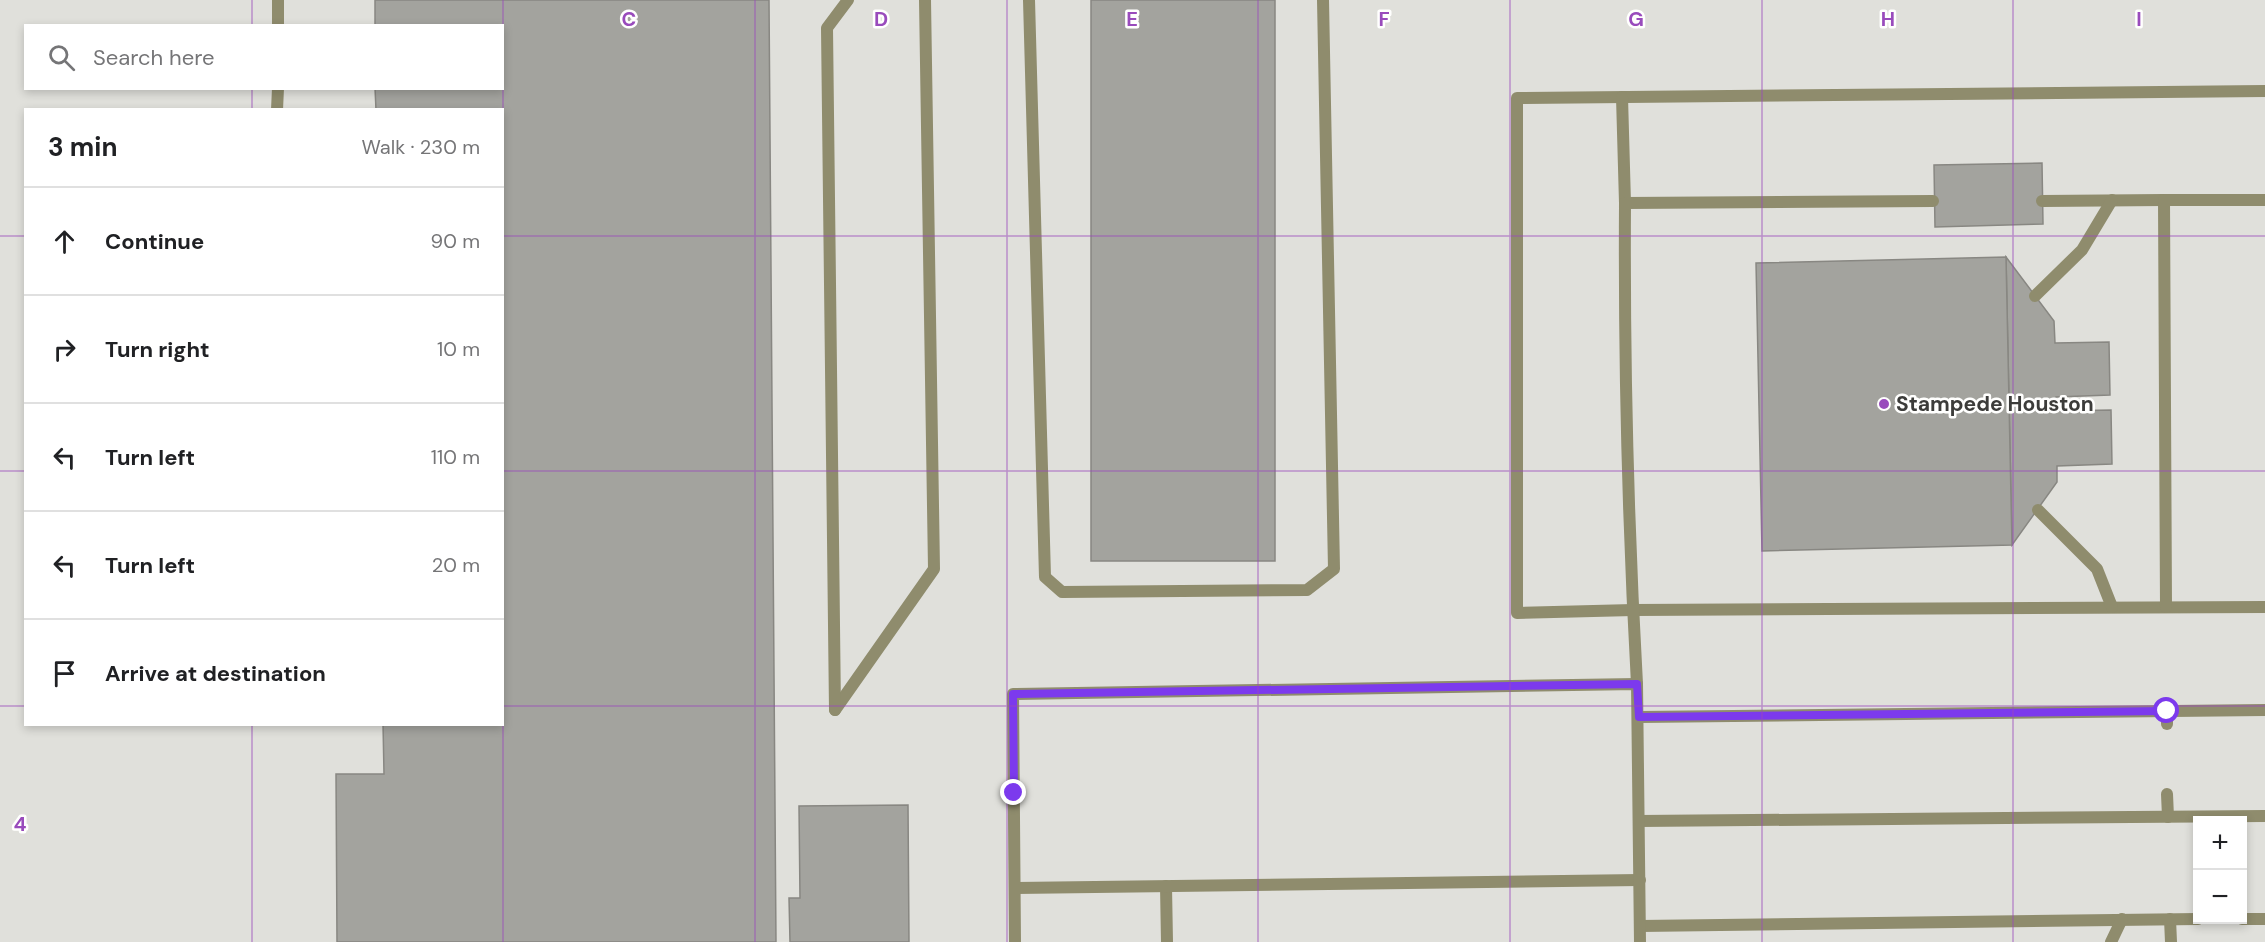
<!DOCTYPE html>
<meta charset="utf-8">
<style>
body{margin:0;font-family:"DM Sans",sans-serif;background:#f2f2f2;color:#202124}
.controls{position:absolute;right:18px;bottom:18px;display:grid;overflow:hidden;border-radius:0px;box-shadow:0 3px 9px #0003}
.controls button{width:54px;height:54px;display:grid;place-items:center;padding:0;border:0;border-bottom:2px solid #e0e0e0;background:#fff;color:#202124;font:30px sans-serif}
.stop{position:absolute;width:18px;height:18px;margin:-14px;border:4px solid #7c3aed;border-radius:50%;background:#fff}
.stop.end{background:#7c3aed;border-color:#fff;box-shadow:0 2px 6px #0008}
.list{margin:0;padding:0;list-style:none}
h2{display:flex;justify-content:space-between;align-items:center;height:78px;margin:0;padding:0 24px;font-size:26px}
h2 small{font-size:20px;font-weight:400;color:#757577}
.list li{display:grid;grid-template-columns:39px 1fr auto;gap:18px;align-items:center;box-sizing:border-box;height:108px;padding:0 24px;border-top:2px solid #e0e0e0}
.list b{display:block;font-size:22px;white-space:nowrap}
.list em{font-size:20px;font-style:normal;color:#757577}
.icon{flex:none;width:33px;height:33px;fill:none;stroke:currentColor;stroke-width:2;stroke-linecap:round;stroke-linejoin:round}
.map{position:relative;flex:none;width:2265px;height:942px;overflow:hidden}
.search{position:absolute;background:#fff;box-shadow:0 3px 9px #0003;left:24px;top:24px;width:480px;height:66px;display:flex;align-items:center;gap:15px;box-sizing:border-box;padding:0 21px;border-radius:0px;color:#757577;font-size:22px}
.panel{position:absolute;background:#fff;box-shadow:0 3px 9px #0003;left:24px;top:108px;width:480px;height:618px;border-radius:0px}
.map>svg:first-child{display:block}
.building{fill:#a3a39e;stroke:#888782;stroke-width:1.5}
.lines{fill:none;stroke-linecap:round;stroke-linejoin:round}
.service{stroke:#8f8c6d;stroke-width:12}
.route{stroke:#7c3aed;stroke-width:8}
.grid{fill:none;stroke:#994bbc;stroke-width:1.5;stroke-opacity:0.55}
.poi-dot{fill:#994bbc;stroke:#fffffe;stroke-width:2}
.labels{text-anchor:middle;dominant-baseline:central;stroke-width:5;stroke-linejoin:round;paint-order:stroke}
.poi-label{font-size:21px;font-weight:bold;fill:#3c3c3a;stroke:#fffffe;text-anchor:start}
.grid-label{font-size:20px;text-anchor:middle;font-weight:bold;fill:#994bbc;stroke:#fffffe;stroke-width:5;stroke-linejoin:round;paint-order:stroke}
</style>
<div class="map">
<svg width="2265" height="942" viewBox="0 0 2265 942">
<rect width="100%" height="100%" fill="#e0e0db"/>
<g class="building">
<polygon points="375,0 769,0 776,942 337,942 336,774 384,774 383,724 502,724 502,110 376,110 375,88 502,88 502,26 375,26"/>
<rect x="1091" y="0" width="184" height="561"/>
<polygon points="2042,163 2043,224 1935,227 1934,165"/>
<polygon points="2006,257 2054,321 2055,343 2109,342 2110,395 2056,397 2056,411 2111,410 2112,464 2057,466 2057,482 2012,545"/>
<polygon points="2006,257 2012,545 1762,551 1756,263"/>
<polygon points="908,805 909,942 790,942 789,898 800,898 799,806"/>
</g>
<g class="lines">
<g class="service">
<polyline points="278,0 278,26"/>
<polyline points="1029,0 1045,577 1062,592 1307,590 1334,569 1323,0"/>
<polyline points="2265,91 1517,98 1517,613 1633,610 2265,607"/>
<polyline points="1622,97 1625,203"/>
<polyline points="277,110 278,88"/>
<polyline points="2042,201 2164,200"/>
<polyline points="2035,296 2082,250 2112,200"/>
<polyline points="2038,510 2097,569 2112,607"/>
<polyline points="2166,607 2164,200 2265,200"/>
<path d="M 1637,684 C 1628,524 1624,363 1625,203 L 1933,201"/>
<polyline points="835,710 934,569 925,0"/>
<polyline points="835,710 827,28 848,0"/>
<polyline points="2167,711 2167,724"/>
<polyline points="1639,717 2265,710"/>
<polyline points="2167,794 2168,817"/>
<polyline points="1639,821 2265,816"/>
<polyline points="1166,886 1167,942"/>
<polyline points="1015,888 1640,880"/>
<polyline points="2170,919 2171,942"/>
<polyline points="2242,919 2265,919"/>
<polyline points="1640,926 2198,919"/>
<polyline points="1015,942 1013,694 1637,684 1640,942"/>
<polyline points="2111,942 2122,919"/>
</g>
</g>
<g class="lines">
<polyline class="route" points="1014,793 1013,694 1637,684 1639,717 2167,711"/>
</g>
<path class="grid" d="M 252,0 L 252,26M 503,0 L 503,942M 755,0 L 755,942M 1007,0 L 1007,942M 1258,0 L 1258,942M 1510,0 L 1510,942M 1762,0 L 1762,942M 2013,0 L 2013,942M 252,88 L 252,110M 0,236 L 26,236M 502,236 L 2265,236M 0,471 L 26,471M 502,471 L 2265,471M 0,706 L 26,706M 502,706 L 2265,706M 252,724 L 252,942"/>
<circle class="poi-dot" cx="1884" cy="404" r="6"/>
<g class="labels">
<g class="poi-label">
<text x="1896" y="404">Stampede Houston</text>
</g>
</g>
<g class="grid-label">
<text x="629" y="26">C</text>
<text x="881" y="26">D</text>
<text x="1132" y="26">E</text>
<text x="1384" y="26">F</text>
<text x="1636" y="26">G</text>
<text x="1888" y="26">H</text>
<text x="2139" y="26">I</text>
<text x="20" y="831">4</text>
</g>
</svg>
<div class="controls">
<button>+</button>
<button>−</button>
</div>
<div class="stop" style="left:2167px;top:711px"></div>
<div class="stop end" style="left:1014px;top:793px"></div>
<div class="search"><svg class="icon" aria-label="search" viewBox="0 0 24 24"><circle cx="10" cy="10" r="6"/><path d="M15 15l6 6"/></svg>Search here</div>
<section class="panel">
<h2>3 min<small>Walk · 230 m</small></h2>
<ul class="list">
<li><svg class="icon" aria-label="ahead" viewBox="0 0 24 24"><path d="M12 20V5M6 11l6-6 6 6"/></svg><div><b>Continue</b></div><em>90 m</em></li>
<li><svg class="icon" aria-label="right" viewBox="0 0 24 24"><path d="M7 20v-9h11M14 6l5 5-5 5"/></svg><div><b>Turn right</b></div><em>10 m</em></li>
<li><svg class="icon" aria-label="left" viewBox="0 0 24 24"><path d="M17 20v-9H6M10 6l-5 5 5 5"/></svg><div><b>Turn left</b></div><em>110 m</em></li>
<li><svg class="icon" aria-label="left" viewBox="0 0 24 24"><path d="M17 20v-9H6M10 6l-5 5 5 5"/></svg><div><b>Turn left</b></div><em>20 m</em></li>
<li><svg class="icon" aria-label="arrive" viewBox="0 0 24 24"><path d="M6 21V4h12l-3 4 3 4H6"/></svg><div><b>Arrive at destination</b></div></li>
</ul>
</section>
</div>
